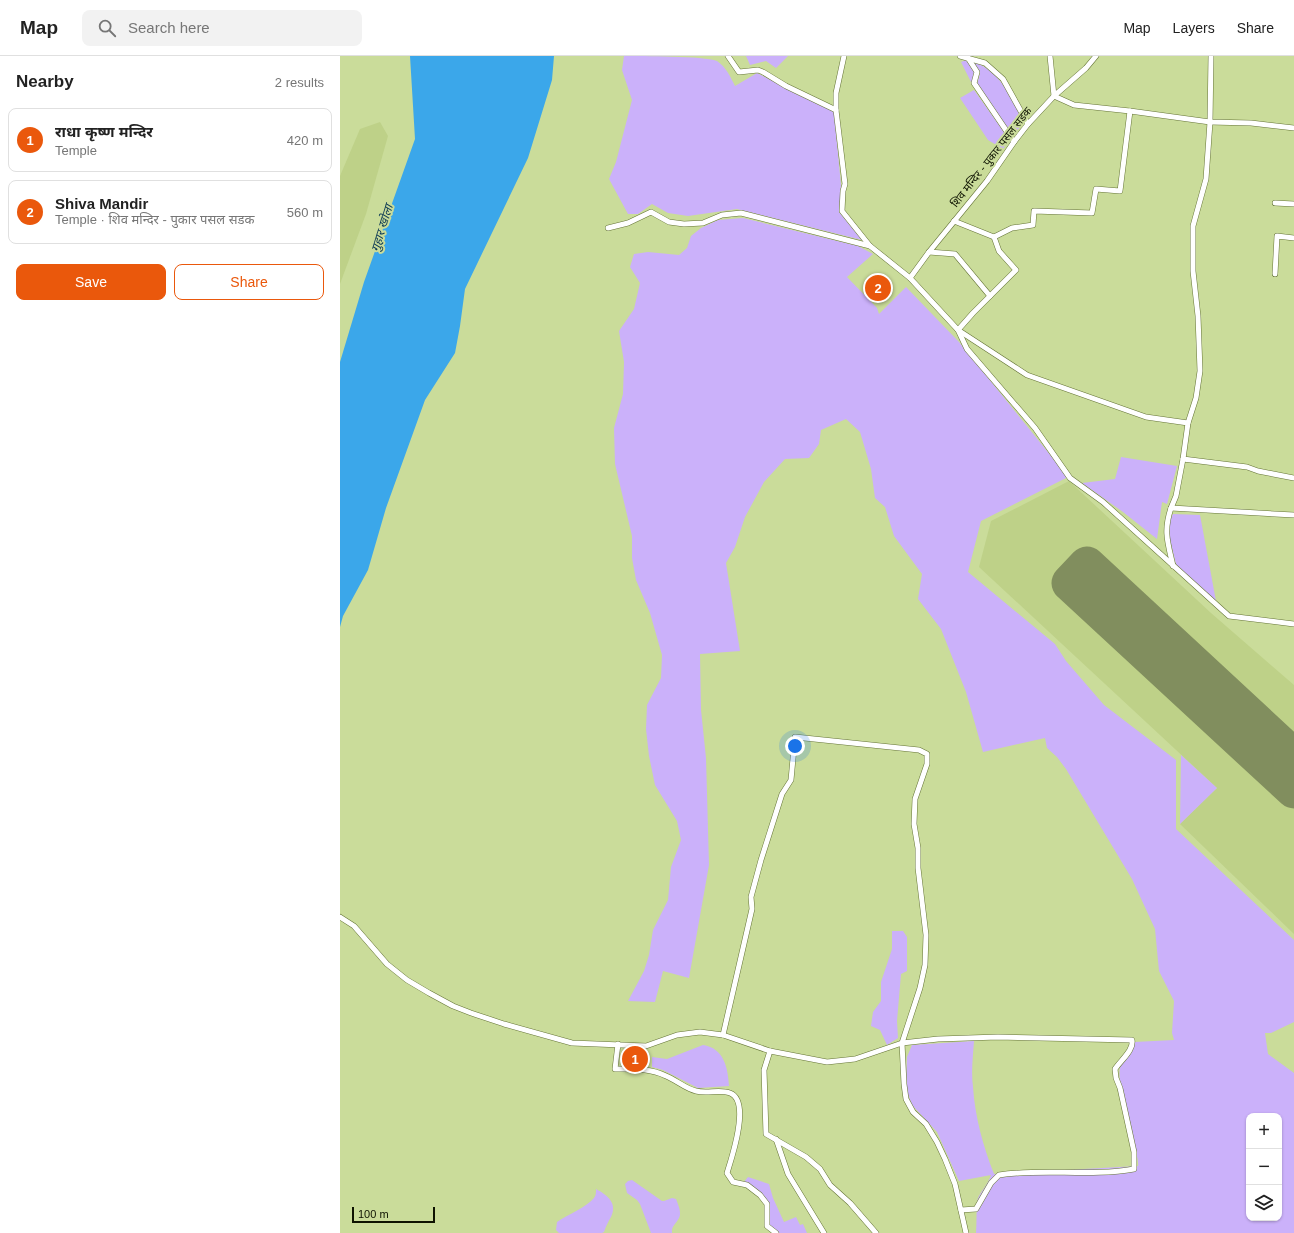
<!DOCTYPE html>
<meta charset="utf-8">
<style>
body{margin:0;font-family:Helvetica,"Noto Sans Devanagari",sans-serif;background:#f2f2f2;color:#222}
.controls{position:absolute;right:12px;bottom:12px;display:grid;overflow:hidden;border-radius:8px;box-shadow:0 1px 3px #0004}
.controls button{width:36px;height:36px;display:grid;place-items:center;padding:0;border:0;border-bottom:1px solid #e0e0e0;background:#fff;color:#222;font:20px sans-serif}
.scale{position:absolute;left:12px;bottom:10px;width:83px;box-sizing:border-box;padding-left:4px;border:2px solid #0e1300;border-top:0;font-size:11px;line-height:14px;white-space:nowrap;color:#0e1300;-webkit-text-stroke:3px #cadc9a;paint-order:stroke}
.you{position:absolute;left:455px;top:690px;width:14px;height:14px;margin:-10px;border:3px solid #fff;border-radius:50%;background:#1a73e8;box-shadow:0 0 0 6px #1a73e833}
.badge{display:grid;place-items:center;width:26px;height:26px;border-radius:50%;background:#ea580c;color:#fff;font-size:13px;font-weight:700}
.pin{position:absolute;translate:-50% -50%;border:2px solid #fff;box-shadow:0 1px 4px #0006}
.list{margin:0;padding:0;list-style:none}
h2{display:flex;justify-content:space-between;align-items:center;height:52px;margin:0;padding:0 16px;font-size:17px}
h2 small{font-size:13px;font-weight:400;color:#767676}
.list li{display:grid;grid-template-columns:26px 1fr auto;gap:12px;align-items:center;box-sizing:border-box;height:64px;margin:0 8px 8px;padding:0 8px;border:1px solid #e0e0e0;border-radius:8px}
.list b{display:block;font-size:15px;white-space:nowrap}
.list p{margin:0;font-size:13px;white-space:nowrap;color:#767676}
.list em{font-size:13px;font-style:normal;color:#767676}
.actions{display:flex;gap:8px;padding:12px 16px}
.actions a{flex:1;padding:9px 0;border:1px solid #ea580c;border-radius:8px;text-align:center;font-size:14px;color:#ea580c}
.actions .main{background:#ea580c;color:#fff}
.icon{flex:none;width:22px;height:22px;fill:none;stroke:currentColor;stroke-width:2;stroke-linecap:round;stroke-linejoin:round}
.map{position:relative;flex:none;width:954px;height:1177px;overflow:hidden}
header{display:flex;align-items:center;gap:24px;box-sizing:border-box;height:56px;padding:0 20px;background:#fff;border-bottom:1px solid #e0e0e0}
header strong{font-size:19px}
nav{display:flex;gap:22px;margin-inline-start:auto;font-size:14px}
.search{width:280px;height:36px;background:#f2f2f2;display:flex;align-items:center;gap:10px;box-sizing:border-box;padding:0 14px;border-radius:8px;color:#767676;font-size:15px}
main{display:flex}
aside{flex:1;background:#fff}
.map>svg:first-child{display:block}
.built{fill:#bed188}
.green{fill:#cbb1fa;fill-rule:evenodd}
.water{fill:#3ba7ea}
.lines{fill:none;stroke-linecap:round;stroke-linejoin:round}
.runway{stroke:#818e5e;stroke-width:37}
.minor-casing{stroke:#657436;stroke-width:6}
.minor{stroke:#fff;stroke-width:5}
.labels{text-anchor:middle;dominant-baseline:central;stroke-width:4;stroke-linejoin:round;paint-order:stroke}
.street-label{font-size:11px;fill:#0e1300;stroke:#cadc9a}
.water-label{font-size:12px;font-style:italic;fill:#0c3954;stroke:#cadc9a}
</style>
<header>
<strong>Map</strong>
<div class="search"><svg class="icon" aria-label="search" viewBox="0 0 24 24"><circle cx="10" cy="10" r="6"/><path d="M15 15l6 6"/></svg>Search here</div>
<nav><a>Map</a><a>Layers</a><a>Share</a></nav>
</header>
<main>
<aside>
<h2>Nearby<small>2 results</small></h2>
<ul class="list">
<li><span class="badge">1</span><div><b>राधा कृष्ण मन्दिर</b><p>Temple</p></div><em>420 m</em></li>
<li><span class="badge">2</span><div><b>Shiva Mandir</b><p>Temple · शिव मन्दिर - पुकार पसल सडक</p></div><em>560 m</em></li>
</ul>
<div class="actions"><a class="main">Save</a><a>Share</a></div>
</aside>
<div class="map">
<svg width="954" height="1177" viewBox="0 0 954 1177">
<rect width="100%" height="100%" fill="#cadc9a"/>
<g class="built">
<polygon points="40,66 48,80 26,158 0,228 0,120 20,73"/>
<polygon points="729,425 871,557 954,629 954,878 840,768 877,732 639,511 651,465"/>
</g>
<g class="green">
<path d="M 284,0 C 303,0 363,0 377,5 C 386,11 390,20 395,30 L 417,17 L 494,56 L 501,129 L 499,156 L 522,184 L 397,153 L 348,160 L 328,157 L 312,148 L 298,158 L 288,158 L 269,123 L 276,106 L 292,44 L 282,14 Z"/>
<polygon points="406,0 448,0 436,12 426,5 410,9"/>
<polygon points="626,4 634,16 632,28 621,6"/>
<path d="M 633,6 C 660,14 672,43 685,65 L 672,81 L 637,28 L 640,17 Z"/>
<polygon points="634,34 669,83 663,93 648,84 620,42"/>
<path d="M 403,162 L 518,190 L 533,198 L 507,221 L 537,252 L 539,258 L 566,231 L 619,286 L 728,421 L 641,465 L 628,516 L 715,588 L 726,605 L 764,649 L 836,704 L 836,773 L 954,884 L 954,966 L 931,977 L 925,977 L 928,998 L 954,1017 L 954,1177 L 636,1177 C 637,1169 636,1146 638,1142 C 642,1134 648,1128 651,1119 L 619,1125 L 597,1076 L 572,1049 L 568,1038 L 566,1027 L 567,1001 L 572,989 L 634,985 C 633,1000 631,1016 633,1031 C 635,1061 643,1090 654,1118 L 798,1110 C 799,1103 795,1096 794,1089 C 790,1075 777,1024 780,1012 C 782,1002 793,1003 794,986 L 834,984 L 832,977 L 834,945 L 819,915 L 815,873 L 792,823 L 726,713 L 717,701 L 707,692 L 705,682 L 643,696 L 626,636 L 601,573 L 578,543 L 582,518 L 554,480 L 545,451 L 535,442 L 531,413 L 520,376 L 506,363 L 481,374 L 479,388 L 469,402 L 445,403 L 424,426 L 405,461 L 395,491 L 386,507 L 400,595 L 360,598 L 361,654 L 366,702 L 369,809 L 349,922 L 323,915 L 315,946 L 288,945 L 304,915 L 309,899 L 313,874 L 328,844 L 331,811 L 341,784 L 337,765 L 315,729 L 309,700 L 306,673 L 307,649 L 321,622 L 322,599 L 310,557 L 296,524 L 292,502 L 292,480 L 275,408 L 274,372 L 283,338 L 284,306 L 279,275 L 294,253 L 300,227 L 290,211 L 294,198 L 308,196 L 339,199 L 347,192 L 351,180 L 361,172 L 378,164 ZM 909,1060 L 939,1060 L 939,1162 L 909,1162 Z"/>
<polygon points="781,401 837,410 827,448 822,446 817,483 783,456 742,427 775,423"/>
<polygon points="833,458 860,459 876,545 837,512 829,480 829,467"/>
<polygon points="841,699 877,732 840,768"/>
<polygon points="552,875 563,875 567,881 567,915 561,918 557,965 558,982 547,989 540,974 531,970 533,956 541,945 541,926 552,893"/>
<path d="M 363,989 C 384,992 388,1012 389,1030 L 358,1032 L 323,1014 L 312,1011 L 312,1001 L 327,1003 Z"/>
<polygon points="408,1121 429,1128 433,1142 444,1166 456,1161 460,1169 463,1168 467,1177 438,1177 429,1169 430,1150 422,1138 404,1126"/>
<path d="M 292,1124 L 322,1145 L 324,1145 L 332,1142 L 336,1143 C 338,1148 342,1157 339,1162 C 336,1168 331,1170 332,1177 L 311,1177 L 300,1148 L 297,1144 L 287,1137 L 285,1128 L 288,1125 Z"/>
<path d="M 256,1133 C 267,1139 278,1147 271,1161 C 268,1166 266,1170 264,1176 L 262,1177 L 219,1177 L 216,1174 L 217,1166 C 227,1159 247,1151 254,1142 C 256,1139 256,1137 256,1133 Z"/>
</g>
<polygon class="water" points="70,0 214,0 212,24 188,102 125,233 120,270 115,297 85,344 46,452 28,514 3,560 0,571 0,306 24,226 75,83"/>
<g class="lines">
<polyline class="runway" points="954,701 747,509 730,527 954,734"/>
<defs>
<g id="minor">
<polyline points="388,0 399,16 418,14 423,16 446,30 496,54 505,128 503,135 502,155 530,190 570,222 618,274 627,293 695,372 730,422 763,446 889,560 954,568"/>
<polyline points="620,0 645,7 663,23 688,68"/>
<polyline points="710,0 714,40 734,49 790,55 870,66 911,67 954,72"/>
<polyline points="871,0 870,66 866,123 853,170 853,215 858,260 860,315 856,342 848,367 843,403 836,440 831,452 954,459"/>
<polyline points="628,2 637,16 634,27 674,86"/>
<polyline points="496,54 496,37 504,0"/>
<polyline points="935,147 954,148"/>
<polyline points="614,165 654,181 672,172 693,169 694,155 752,157 756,133 780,135 790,55"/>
<polyline points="268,172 288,167 311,156 329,166 344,168 363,167 382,159 401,157 530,190"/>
<polyline points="654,181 659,195 676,214 633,257 618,274 687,319 806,361 848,367"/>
<polyline points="589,196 615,198 650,240"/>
<polyline points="935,218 937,180 954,182"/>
<polyline points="570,222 589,196 647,125 674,86 688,68 714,40 746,12 756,0"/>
<polyline points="843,403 907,411 918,415 954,422"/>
<path d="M 831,452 C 823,476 828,487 833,510"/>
<path d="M 0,861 L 14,870 L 47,908 L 67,924 L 89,937 L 113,950 L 131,957 L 164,968 L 232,987 L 306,990 L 337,979 L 360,976 L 383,979 L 430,995 L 487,1006 L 515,1003 L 562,987 L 598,983 L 658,981 L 792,984 C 794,994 781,1004 775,1013 L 776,1022 L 780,1032 L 794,1096 L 794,1113 C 750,1121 703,1112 659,1119 L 651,1127 L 636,1153 L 621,1154"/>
<polyline points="383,979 412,853 411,841 421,804 442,738 451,724 455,681 579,694 587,698 587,708 575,743 574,768 578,792 578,812 586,879 585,909 580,932 562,987 564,1028 566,1043 573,1056 586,1068 597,1086 605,1103 615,1128 626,1177"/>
<path d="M 278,988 L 275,1013 C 293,1013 310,1012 326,1020 C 336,1024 346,1033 356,1035 C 367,1038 380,1033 390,1037 C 411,1045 392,1101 387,1117 L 393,1126 L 407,1129 L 420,1139 L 427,1148 L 427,1170 L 436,1177"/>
<polyline points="430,995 424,1014 426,1078 466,1101 480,1113 490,1129 510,1147 536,1177"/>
<polyline points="436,1083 448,1118 484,1177"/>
</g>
</defs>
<use href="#minor" class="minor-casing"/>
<use href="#minor" class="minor"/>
</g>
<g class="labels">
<g class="street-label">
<text transform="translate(651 101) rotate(-52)">शिव मन्दिर - पुकार पसल सडक</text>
</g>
<g class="water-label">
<text transform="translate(42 172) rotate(-73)">गुहार खोला</text>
</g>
</g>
</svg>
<div class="controls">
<button>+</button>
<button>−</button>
<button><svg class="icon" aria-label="layers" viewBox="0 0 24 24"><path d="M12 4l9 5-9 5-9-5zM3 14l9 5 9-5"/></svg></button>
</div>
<div class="scale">100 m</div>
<div class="you"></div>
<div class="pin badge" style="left:295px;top:1003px">1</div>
<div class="pin badge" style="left:538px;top:232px">2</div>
</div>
</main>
